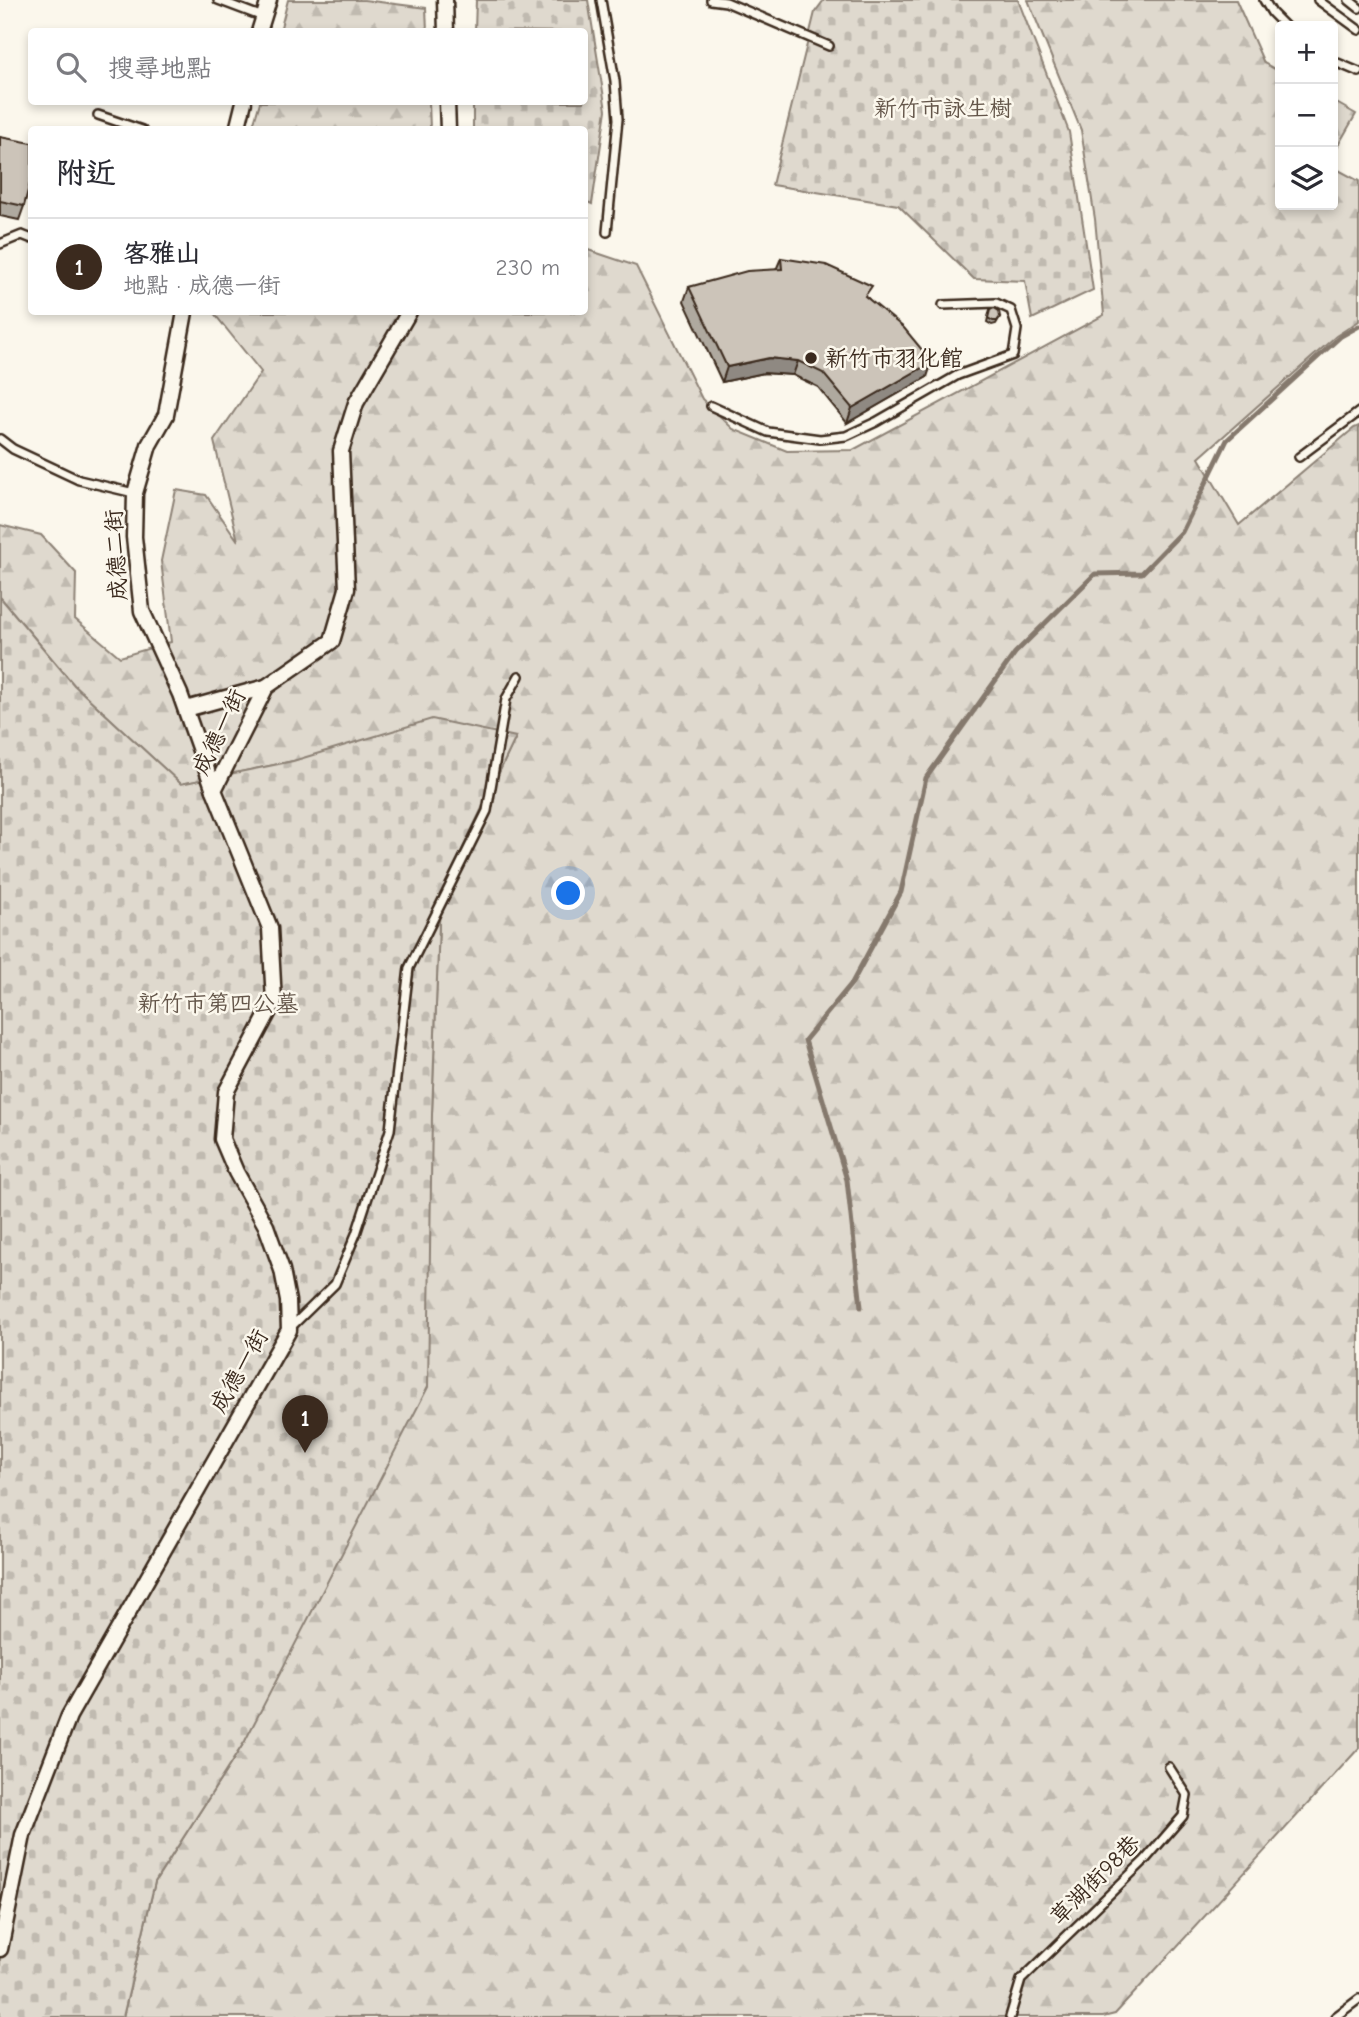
<!DOCTYPE html>
<html lang="zh-TW">
<meta charset="utf-8">
<style>
body{margin:0;font-family:"Comic Neue","LXGW WenKai TC",sans-serif;background:#f7f7f7;color:#2b2b33}
.controls{position:absolute;right:21px;top:21px;display:grid;overflow:hidden;border-radius:7px;box-shadow:0 4px 10px #0003}
.controls button{width:63px;height:63px;display:grid;place-items:center;padding:0;border:0;border-bottom:2px solid #e1e1e2;background:#fff;color:#2b2b33;font:35px sans-serif}
.you{position:absolute;left:569px;top:894px;width:24px;height:24px;margin:-18px;border:5px solid #fff;border-radius:50%;background:#1a73e8;box-shadow:0 0 0 10px #1a73e833}
.badge{display:grid;place-items:center;width:46px;height:46px;border-radius:50%;background:#3b2a1e;color:#fff;font-size:23px;font-weight:700}
.pin{position:absolute;translate:-50% -58px;filter:drop-shadow(0 2px 4px #0008)}
.pin::after{content:'';position:absolute;top:37px;width:24px;height:21px;background:inherit;clip-path:polygon(0 0,100% 0,50% 100%)}
.list{margin:0;padding:0;list-style:none}
h2{display:flex;justify-content:space-between;align-items:center;height:91px;margin:0;padding:0 28px;font-size:30px}
h2 small{font-size:23px;font-weight:400;color:#7c7c81}
.list li{display:grid;grid-template-columns:46px 1fr auto;gap:21px;align-items:center;box-sizing:border-box;height:98px;padding:0 28px;border-top:2px solid #e1e1e2}
.list b{display:block;font-size:26px;white-space:nowrap}
.list p{margin:0;font-size:23px;white-space:nowrap;color:#7c7c81}
.list em{font-size:23px;font-style:normal;color:#7c7c81}
.icon{flex:none;width:38px;height:38px;fill:none;stroke:currentColor;stroke-width:2;stroke-linecap:round;stroke-linejoin:round}
.map{position:relative;flex:none;width:1359px;height:2017px;overflow:hidden}
.search{position:absolute;background:#fff;box-shadow:0 4px 10px #0003;left:28px;top:28px;width:560px;height:77px;display:flex;align-items:center;gap:18px;box-sizing:border-box;padding:0 24px;border-radius:7px;color:#7c7c81;font-size:26px}
.panel{position:absolute;background:#fff;box-shadow:0 4px 10px #0003;left:28px;top:126px;width:560px;height:189px;border-radius:7px}
.map>svg:first-child{display:block}
.forest{fill:url(#forest-firs);stroke:#8d8276;stroke-width:2}
.cemetery{fill:url(#cemetery-stones);stroke:#8d8276;stroke-width:2}
.lines{fill:none;stroke-linecap:round;stroke-linejoin:round}
.stream{stroke:#85796d;stroke-width:5}
.service-casing{stroke:#3b2a1e;stroke-width:12}
.minor-casing{stroke:#3b2a1e;stroke-width:19}
.service{stroke:#fbf7ec;stroke-width:7}
.minor{stroke:#fbf7ec;stroke-width:14}
.wall{fill:#afa99f;stroke:#3b2a1e;stroke-width:2}
.shaded-wall{fill:#8f8982;stroke:#3b2a1e;stroke-width:2}
.building{fill:#ccc4b9;stroke:#3b2a1e;stroke-width:2}
.poi-dot{fill:#3b2a1e;stroke:#fbf7ec;stroke-width:2.5}
.labels{text-anchor:middle;dominant-baseline:central;stroke-width:5;stroke-linejoin:round;paint-order:stroke}
.park-label{font-size:23px;fill:#64564a;stroke:#fbf7ec}
.poi-label{font-size:23px;fill:#3b2a1e;stroke:#fbf7ec;text-anchor:start}
.street-label{font-size:23px;fill:#3b2a1e;stroke:#fbf7ec}
</style>
<div class="map">
<svg width="1359" height="2017" viewBox="0 0 1359 2017">
<defs>
<pattern id="forest-firs" width="22" height="20" patternUnits="userSpaceOnUse" patternTransform="scale(1.75)"><rect width="22" height="20" fill="#dfd9ce"/><path d="M5 1l3.5 6h-7zM16 11l3.5 6h-7z" fill="#c0bab0"/></pattern>
<pattern id="cemetery-stones" width="16" height="16" patternUnits="userSpaceOnUse" patternTransform="scale(1.75)"><rect width="16" height="16" fill="#dfd9ce"/><path d="M2 7V4a2 2 0 0 1 4 0v3zM10 15v-3a2 2 0 0 1 4 0v3z" fill="#c0bab0"/></pattern>
</defs>
<rect width="100%" height="100%" fill="#fbf7ec"/>
<filter id="ink" filterUnits="userSpaceOnUse"><feTurbulence type="fractalNoise" baseFrequency=".0143" numOctaves="2"/><feDisplacementMap in="SourceGraphic" scale="14" xChannelSelector="R" yChannelSelector="G"/><feConvolveMatrix kernelMatrix="1 2 1 2 8 2 1 2 1" color-interpolation-filters="sRGB"/></filter>
<g filter="url(#ink)">
<g class="forest">
<polygon points="288,0 364,0 426,8 427,31 280,31"/>
<polygon points="1028,0 1236,0 1264,63 1280,72 1280,205 1333,205 1333,167 1359,181 1359,321 1336,336 1199,458 1239,525 1354,428 1359,426 1359,1748 1115,2014 1103,2017 123,2017 155,1882 245,1741 432,1114 440,896 516,737 293,761 181,784 74,685 0,597 0,525 41,535 76,573 75,619 120,657 171,642 161,561 176,490 206,495 238,541 214,441 261,372 213,312 584,312 585,249 636,266 702,399 733,429 787,451 853,450 1104,315 1095,219 1081,130"/>
<polygon points="1333,101 1356,114 1333,154"/>
<polygon points="260,102 429,102 430,129 252,129"/>
</g>
<g class="cemetery">
<polygon points="476,0 588,0 606,110 592,204 585,201 584,130 473,129 473,102 584,102 584,32 475,31"/>
<polygon points="824,0 1018,0 1069,132 1093,290 1032,319 1025,281 974,279 898,205 772,185 815,12"/>
<polygon points="0,597 74,685 181,784 293,761 432,719 516,737 440,896 432,1114 428,1387 245,1741 155,1882 123,2017 0,2017"/>
</g>
<g class="lines">
<polyline class="stream" points="861,1307 847,1180 805,1040 852,983 901,892 926,778 1015,653 1095,574 1142,573 1182,532 1227,440 1341,336 1359,326"/>
<defs>
<g id="service">
<polyline points="218,0 263,17"/>
<polyline points="601,0 615,81 618,119 607,232"/>
<polyline points="711,0 726,2 829,46"/>
<polyline points="1264,0 1272,13 1285,26"/>
<polyline points="1318,0 1359,30"/>
<polyline points="1349,0 1359,8"/>
<polyline points="1333,61 1359,72"/>
<polyline points="98,115 142,130"/>
<polyline points="0,244 22,235 32,239"/>
<polyline points="711,406 768,432 820,439 846,436 876,422 958,375 1013,355 1017,329 1011,310 996,303 943,305"/>
<polyline points="0,439 13,449 79,480 134,493"/>
<polyline points="1299,457 1359,412"/>
<polyline points="289,1329 335,1284 356,1234 390,1130 409,968 487,811 506,699 519,676"/>
<polyline points="1010,2017 1021,1980 1145,1860 1183,1816 1187,1795 1169,1767"/>
<polyline points="1335,2017 1359,1999"/>
</g>
<g id="minor">
<polyline points="445,0 446,32"/>
<polyline points="259,32 269,0"/>
<polyline points="447,102 448,130"/>
<polyline points="237,130 244,102"/>
<polyline points="185,312 166,415 149,445 135,493 134,537 142,611 180,694 214,790"/>
<polyline points="186,709 266,687"/>
<polyline points="0,1949 23,1835 69,1716 289,1330 288,1301 282,1270 266,1226 236,1172 222,1139 226,1092 274,1002 270,928 214,790 266,687 332,641 347,589 341,451 356,403 409,312"/>
</g>
</defs>
<use href="#service" class="service-casing"/>
<use href="#minor" class="minor-casing"/>
<use href="#service" class="service"/>
<use href="#minor" class="minor"/>
</g>
<g class="wall">
<polygon points="0,137 24,206 19,220 0,216"/>
<polygon points="781,258 868,298 927,377 847,423 818,387 793,375 764,373 722,382 684,301 689,287 776,270"/>
<polygon points="990,310 1000,317 996,324 992,325 987,322"/>
</g>
<g class="shaded-wall">
<polygon points="769,358 798,361 793,375 764,373 722,382 727,367"/>
<polygon points="932,362 927,377 847,423 852,408"/>
</g>
<g class="building">
<polygon points="0,137 32,143 32,175 24,206 0,201"/>
<polygon points="781,258 826,265 872,286 865,296 904,328 932,362 852,408 823,373 798,361 769,358 727,367 689,287 747,271 782,269"/>
<polygon points="994,308 999,311 1000,317 997,321 993,321 988,318 990,310"/>
</g>
</g>
<circle class="poi-dot" cx="811" cy="358" r="7"/>
<g class="labels">
<g class="park-label">
<text x="943" y="108">新竹市詠生樹</text>
<text x="218" y="1003">新竹市第四公墓</text>
</g>
<g class="poi-label">
<text x="825" y="358">新竹市羽化館</text>
</g>
<g class="street-label">
<text transform="translate(116 555) rotate(-93)">成德二街</text>
<text transform="translate(219 732) rotate(-64)">成德一街</text>
<text transform="translate(239 1371) rotate(-60)">成德一街</text>
<text transform="translate(1095 1880) rotate(-45)">草湖街98巷</text>
</g>
</g>
</svg>
<div class="controls">
<button>+</button>
<button>−</button>
<button><svg class="icon" aria-label="layers" viewBox="0 0 24 24"><path d="M12 4l9 5-9 5-9-5zM3 14l9 5 9-5"/></svg></button>
</div>
<div class="you"></div>
<div class="pin badge" style="left:305px;top:1453px">1</div>
<div class="search"><svg class="icon" aria-label="search" viewBox="0 0 24 24"><circle cx="10" cy="10" r="6"/><path d="M15 15l6 6"/></svg>搜尋地點</div>
<section class="panel">
<h2>附近<small></small></h2>
<ul class="list">
<li><span class="badge">1</span><div><b>客雅山</b><p>地點 · 成德一街</p></div><em>230 m</em></li>
</ul>
</section>
</div>
